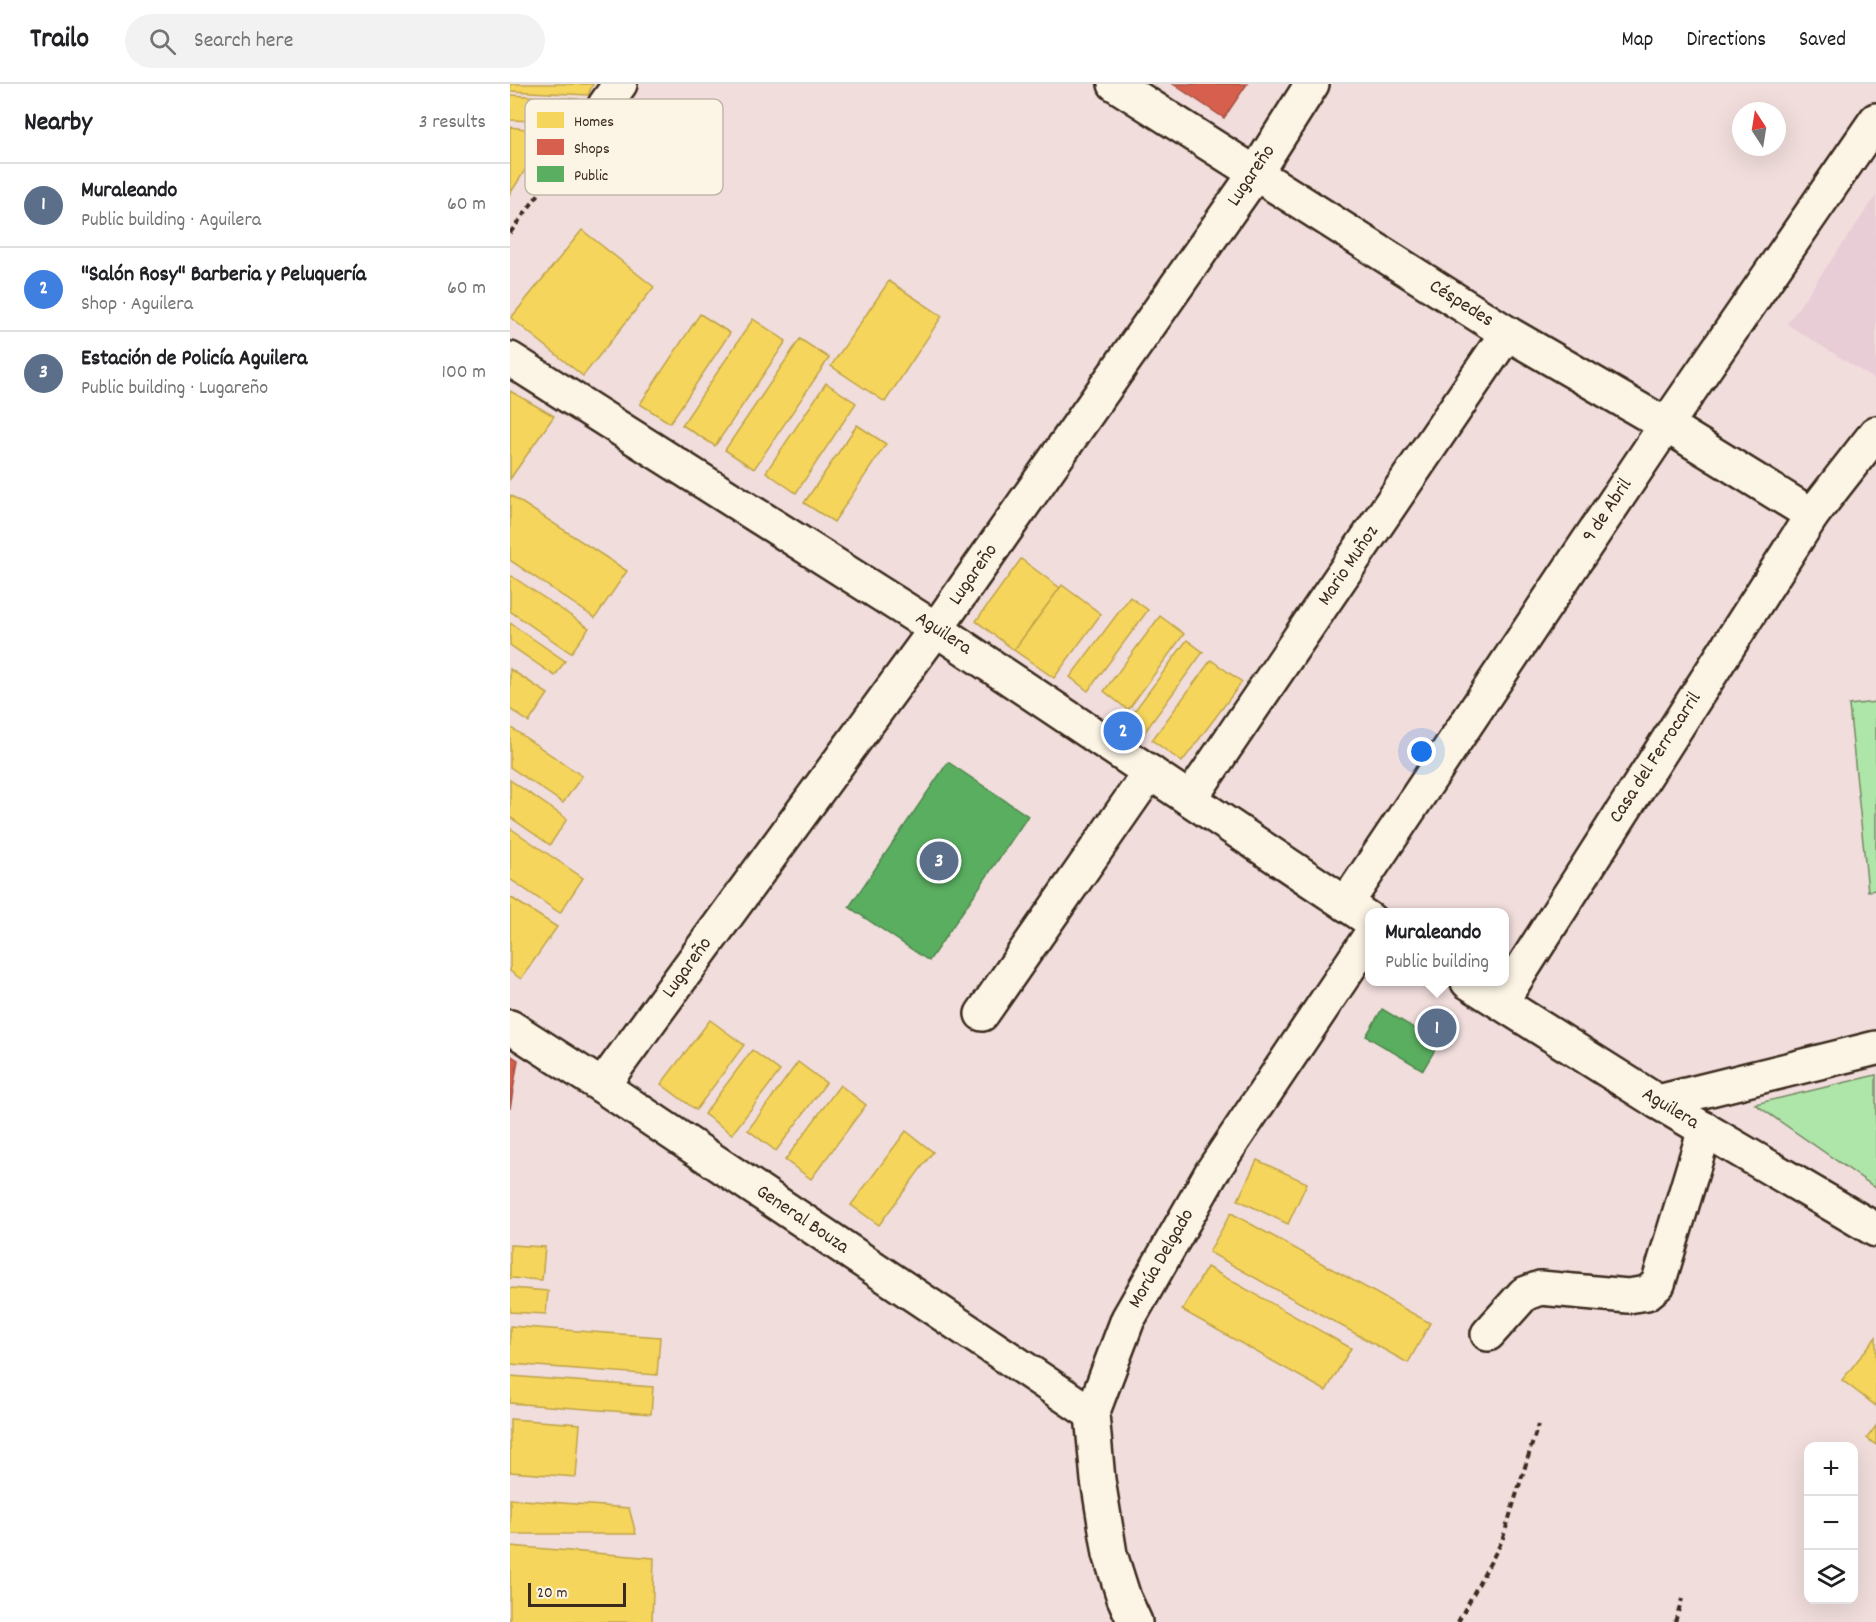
<!DOCTYPE html>
<meta charset="utf-8">
<style>
body{margin:0;font-family:Dekko,sans-serif;background:#f2f2f2;color:#202124}
.controls{position:absolute;right:18px;bottom:18px;display:grid;overflow:hidden;border-radius:12px;box-shadow:0 6px 24px #0002}
.controls button{width:54px;height:54px;display:grid;place-items:center;padding:0;border:0;border-bottom:2px solid #e0e0e0;background:#fff;color:#202124;font:30px sans-serif}
.compass{position:absolute;left:1222px;top:18px;width:54px;height:54px;border-radius:50%;background:#fff;box-shadow:0 6px 24px #0002;rotate:348deg}
.scale{position:absolute;left:18px;bottom:15px;width:98px;box-sizing:border-box;padding-left:6px;border:3px solid #3b2a1e;border-top:0;font-size:16px;line-height:21px;white-space:nowrap;color:#3b2a1e;-webkit-text-stroke:4px #fcf5e5;paint-order:stroke}
.you{position:absolute;left:912px;top:668px;width:21px;height:21px;margin:-15px;border:4px solid #fff;border-radius:50%;background:#1a73e8;box-shadow:0 0 0 9px #1a73e833}
.badge{display:grid;place-items:center;width:39px;height:39px;border-radius:50%;background:#111827;color:#fff;font-size:20px;font-weight:700}
.pin{position:absolute;translate:-50% -50%;border:3px solid #fff;box-shadow:0 2px 6px #0006}
.popup{position:absolute;left:855px;top:824px;width:144px;height:78px;box-sizing:border-box;display:grid;place-content:center;border-radius:12px;background:#fff;filter:drop-shadow(0 2px 4px #0005);font-size:20px;white-space:nowrap;color:#757577}
.popup b{font-size:22px;color:#202124}
.popup::after{content:'';position:absolute;left:50%;top:100%;margin-left:-12px;border:12px solid transparent;border-top-color:#fff}
.list{margin:0;padding:0;list-style:none}
h2{display:flex;justify-content:space-between;align-items:center;height:78px;margin:0;padding:0 24px;font-size:26px}
h2 small{font-size:20px;font-weight:400;color:#757577}
.list li{display:grid;grid-template-columns:39px 1fr auto;gap:18px;align-items:center;box-sizing:border-box;height:84px;padding:0 24px;border-top:2px solid #e0e0e0}
.list b{display:block;font-size:22px;white-space:nowrap}
.list p{margin:0;font-size:20px;white-space:nowrap;color:#757577}
.list em{font-size:20px;font-style:normal;color:#757577}
.icon{flex:none;width:33px;height:33px;fill:none;stroke:currentColor;stroke-width:2;stroke-linecap:round;stroke-linejoin:round}
.map{position:relative;flex:none;width:1366px;height:1538px;overflow:hidden}
header{display:flex;align-items:center;gap:36px;box-sizing:border-box;height:84px;padding:0 30px;background:#fff;border-bottom:2px solid #e0e0e0}
header strong{font-size:28px}
nav{display:flex;gap:33px;margin-inline-start:auto;font-size:21px}
.search{width:420px;height:54px;background:#f2f2f2;display:flex;align-items:center;gap:15px;box-sizing:border-box;padding:0 21px;border-radius:33px;color:#757577;font-size:22px}
main{display:flex}
aside{flex:1;background:#fff}
.map>svg:first-child{display:block}
.built{fill:#e8ccd6}
.green{fill:#aee6a9;stroke:#748864;stroke-width:1.5}
.homes{fill:#f6d55c;stroke:#bea249;stroke-width:1.5}
.shops{fill:#d6604d;stroke:#a8503f;stroke-width:1.5}
.public{fill:#5aae61;stroke:#51864d;stroke-width:1.5}
.lines{fill:none;stroke-linecap:round;stroke-linejoin:round}
.minor-casing{stroke:#3b2a1e;stroke-width:38}
.path{stroke:#3b2a1e;stroke-width:4;stroke-dasharray:6 4.5;stroke-linecap:butt}
.minor{stroke:#fcf5e5;stroke-width:33}
.labels{text-anchor:middle;dominant-baseline:central;stroke-width:6;stroke-linejoin:round;paint-order:stroke}
.street-label{font-size:20px;fill:#3b2a1e;stroke:#fcf5e5}
.key{fill:#fcf5e5;stroke:#c2b8a9;stroke-width:1.5}
.key-label{font-size:16px;fill:#3b2a1e}
</style>
<header>
<strong>Trailo</strong>
<div class="search"><svg class="icon" aria-label="search" viewBox="0 0 24 24"><circle cx="10" cy="10" r="6"/><path d="M15 15l6 6"/></svg>Search here</div>
<nav><a>Map</a><a>Directions</a><a>Saved</a></nav>
</header>
<main>
<aside>
<h2>Nearby<small>3 results</small></h2>
<ul class="list">
<li><span class="badge" style="background:#5c6f8a">1</span><div><b>Muraleando</b><p>Public building · Aguilera</p></div><em>60 m</em></li>
<li><span class="badge" style="background:#3f7fe0">2</span><div><b>&quot;Salón Rosy&quot; Barberia y Peluquería</b><p>Shop · Aguilera</p></div><em>60 m</em></li>
<li><span class="badge" style="background:#5c6f8a">3</span><div><b>Estación de Policía Aguilera</b><p>Public building · Lugareño</p></div><em>100 m</em></li>
</ul>
</aside>
<div class="map">
<svg width="1366" height="1538" viewBox="0 0 1366 1538">
<rect width="100%" height="100%" fill="#f0dddc"/>
<filter id="ink" filterUnits="userSpaceOnUse"><feTurbulence type="fractalNoise" baseFrequency=".0167" numOctaves="2"/><feDisplacementMap in="SourceGraphic" scale="12" xChannelSelector="R" yChannelSelector="G"/><feConvolveMatrix kernelMatrix="1 2 1 2 8 2 1 2 1" color-interpolation-filters="sRGB"/></filter>
<g filter="url(#ink)">
<polygon class="built" points="1366,112 1366,296 1277,240"/>
<g class="green">
<polygon points="1366,618 1366,806 1358,807 1339,621"/>
<polygon points="1366,991 1366,1104 1245,1020"/>
</g>
<g class="homes">
<polygon points="0,0 83,0 78,11 0,7"/>
<polygon points="0,11 68,15 55,38 0,36"/>
<polygon points="0,43 39,48 0,110"/>
<polygon points="72,146 144,203 73,292 1,234"/>
<polygon points="379,197 432,232 375,318 321,282"/>
<polygon points="190,230 220,249 160,339 130,320"/>
<polygon points="243,235 276,257 205,362 172,341"/>
<polygon points="290,255 319,274 244,385 215,366"/>
<polygon points="316,299 346,319 286,409 256,388"/>
<polygon points="0,307 44,332 0,395"/>
<polygon points="347,341 376,360 324,438 294,419"/>
<polygon points="0,411 117,487 85,534 0,476"/>
<polygon points="511,475 550,504 504,566 466,537"/>
<polygon points="0,491 79,544 61,569 0,527"/>
<polygon points="552,501 591,530 544,594 504,566"/>
<polygon points="620,513 638,526 578,607 560,593"/>
<polygon points="650,532 674,550 618,626 594,607"/>
<polygon points="0,539 55,577 45,592 0,561"/>
<polygon points="677,556 693,568 634,649 617,637"/>
<polygon points="701,576 732,598 672,678 642,656"/>
<polygon points="0,585 38,610 19,638 0,625"/>
<polygon points="0,643 72,692 53,719 0,683"/>
<polygon points="0,696 57,735 40,761 0,733"/>
<polygon points="0,744 73,794 50,829 0,795"/>
<polygon points="0,813 47,843 11,895 0,887"/>
<polygon points="200,936 234,961 186,1026 151,1000"/>
<polygon points="242,966 270,987 222,1050 194,1030"/>
<polygon points="288,978 316,999 266,1067 238,1046"/>
<polygon points="330,1001 356,1021 301,1095 275,1076"/>
<polygon points="396,1047 423,1068 369,1141 341,1121"/>
<polygon points="747,1076 797,1099 778,1140 728,1116"/>
<polygon points="721,1129 920,1239 898,1279 699,1168"/>
<polygon points="0,1161 35,1163 32,1196 0,1194"/>
<polygon points="697,1183 841,1264 816,1307 672,1226"/>
<polygon points="0,1204 38,1207 36,1230 0,1228"/>
<polygon points="0,1242 150,1253 147,1291 0,1280"/>
<polygon points="1366,1253 1366,1322 1332,1296"/>
<polygon points="0,1292 143,1303 141,1330 0,1319"/>
<polygon points="0,1335 70,1340 66,1393 0,1388"/>
<polygon points="1366,1342 1366,1361 1357,1354"/>
<polygon points="0,1415 119,1424 126,1450 0,1450"/>
<polygon points="0,1462 144,1474 142,1538 0,1538"/>
</g>
<g class="shops">
<polygon points="663,0 737,0 714,34"/>
<polygon points="0,971 8,976 0,1025"/>
</g>
<g class="public">
<polygon points="438,678 518,732 419,877 339,823"/>
<polygon points="872,925 929,959 913,986 856,952"/>
</g>
<g class="lines">
<defs>
<g id="minor">
<polyline points="605,0 997,249 1156,341 1302,431"/>
<polyline points="95,21 110,0"/>
<polyline points="0,275 426,545 860,836"/>
<polyline points="680,715 997,249"/>
<polyline points="836,820 1156,341 1366,36"/>
<polyline points="958,898 1148,1018 1366,1146"/>
<polyline points="991,918 1302,431 1366,349"/>
<polyline points="472,930 640,688"/>
<polyline points="0,943 92,1002 582,1330"/>
<polyline points="92,1002 426,545 745,90 802,0"/>
<polyline points="1148,1018 1366,964"/>
<polyline points="978,1250 1014,1210 1030,1204 1118,1212 1137,1209 1148,1200 1195,1045"/>
<polyline points="625,1538 614,1514 600,1470 588,1396 582,1330 618,1235 702,1088 860,852"/>
</g>
</defs>
<use href="#minor" class="minor-casing"/>
<g class="path">
<polyline points="0,149 76,46"/>
<polyline points="948,1538 992,1457 1028,1341"/>
<polyline points="1165,1538 1172,1515"/>
</g>
<use href="#minor" class="minor"/>
</g>
</g>
<g class="labels">
<g class="street-label">
<text transform="translate(742 92) rotate(-56)">Lugareño</text>
<text transform="translate(951 220) rotate(32)">Céspedes</text>
<text transform="translate(1098 427) rotate(-56)">9 de Abril</text>
<text transform="translate(839 482) rotate(-56)">Mario Muñoz</text>
<text transform="translate(464 491) rotate(-55)">Lugareño</text>
<text transform="translate(433 550) rotate(33)">Aguilera</text>
<text transform="translate(1146 674) rotate(-57)">Casa del Ferrocarril</text>
<text transform="translate(178 884) rotate(-54)">Lugareño</text>
<text transform="translate(1160 1025) rotate(31)">Aguilera</text>
<text transform="translate(292 1136) rotate(34)">General Bouza</text>
<text transform="translate(652 1175) rotate(-60)">Morúa Delgado</text>
</g>
</g>
<rect x="15" y="15" width="198" height="96" rx="9" class="key"/>
<rect x="27" y="28" width="27" height="16" fill="#f6d55c"/>
<rect x="27" y="55" width="27" height="16" fill="#d6604d"/>
<rect x="27" y="82" width="27" height="16" fill="#5aae61"/>
<g class="key-label">
<text x="64" y="42">Homes</text>
<text x="64" y="69">Shops</text>
<text x="64" y="96">Public</text>
</g>
</svg>
<div class="controls">
<button>+</button>
<button>−</button>
<button><svg class="icon" aria-label="layers" viewBox="0 0 24 24"><path d="M12 4l9 5-9 5-9-5zM3 14l9 5 9-5"/></svg></button>
</div>
<svg class="compass" viewBox="-18 -18 36 36"><path d="M0-13l5 13h-10z" fill="#e53935"/><path d="M0 13l5-13h-10z" fill="#757577"/></svg>
<div class="scale">20 m</div>
<div class="you"></div>
<div class="pin badge" style="left:927px;top:944px;background:#5c6f8a">1</div>
<div class="popup"><b>Muraleando</b>Public building</div>
<div class="pin badge" style="left:613px;top:647px;background:#3f7fe0">2</div>
<div class="pin badge" style="left:429px;top:777px;background:#5c6f8a">3</div>
</div>
</main>
